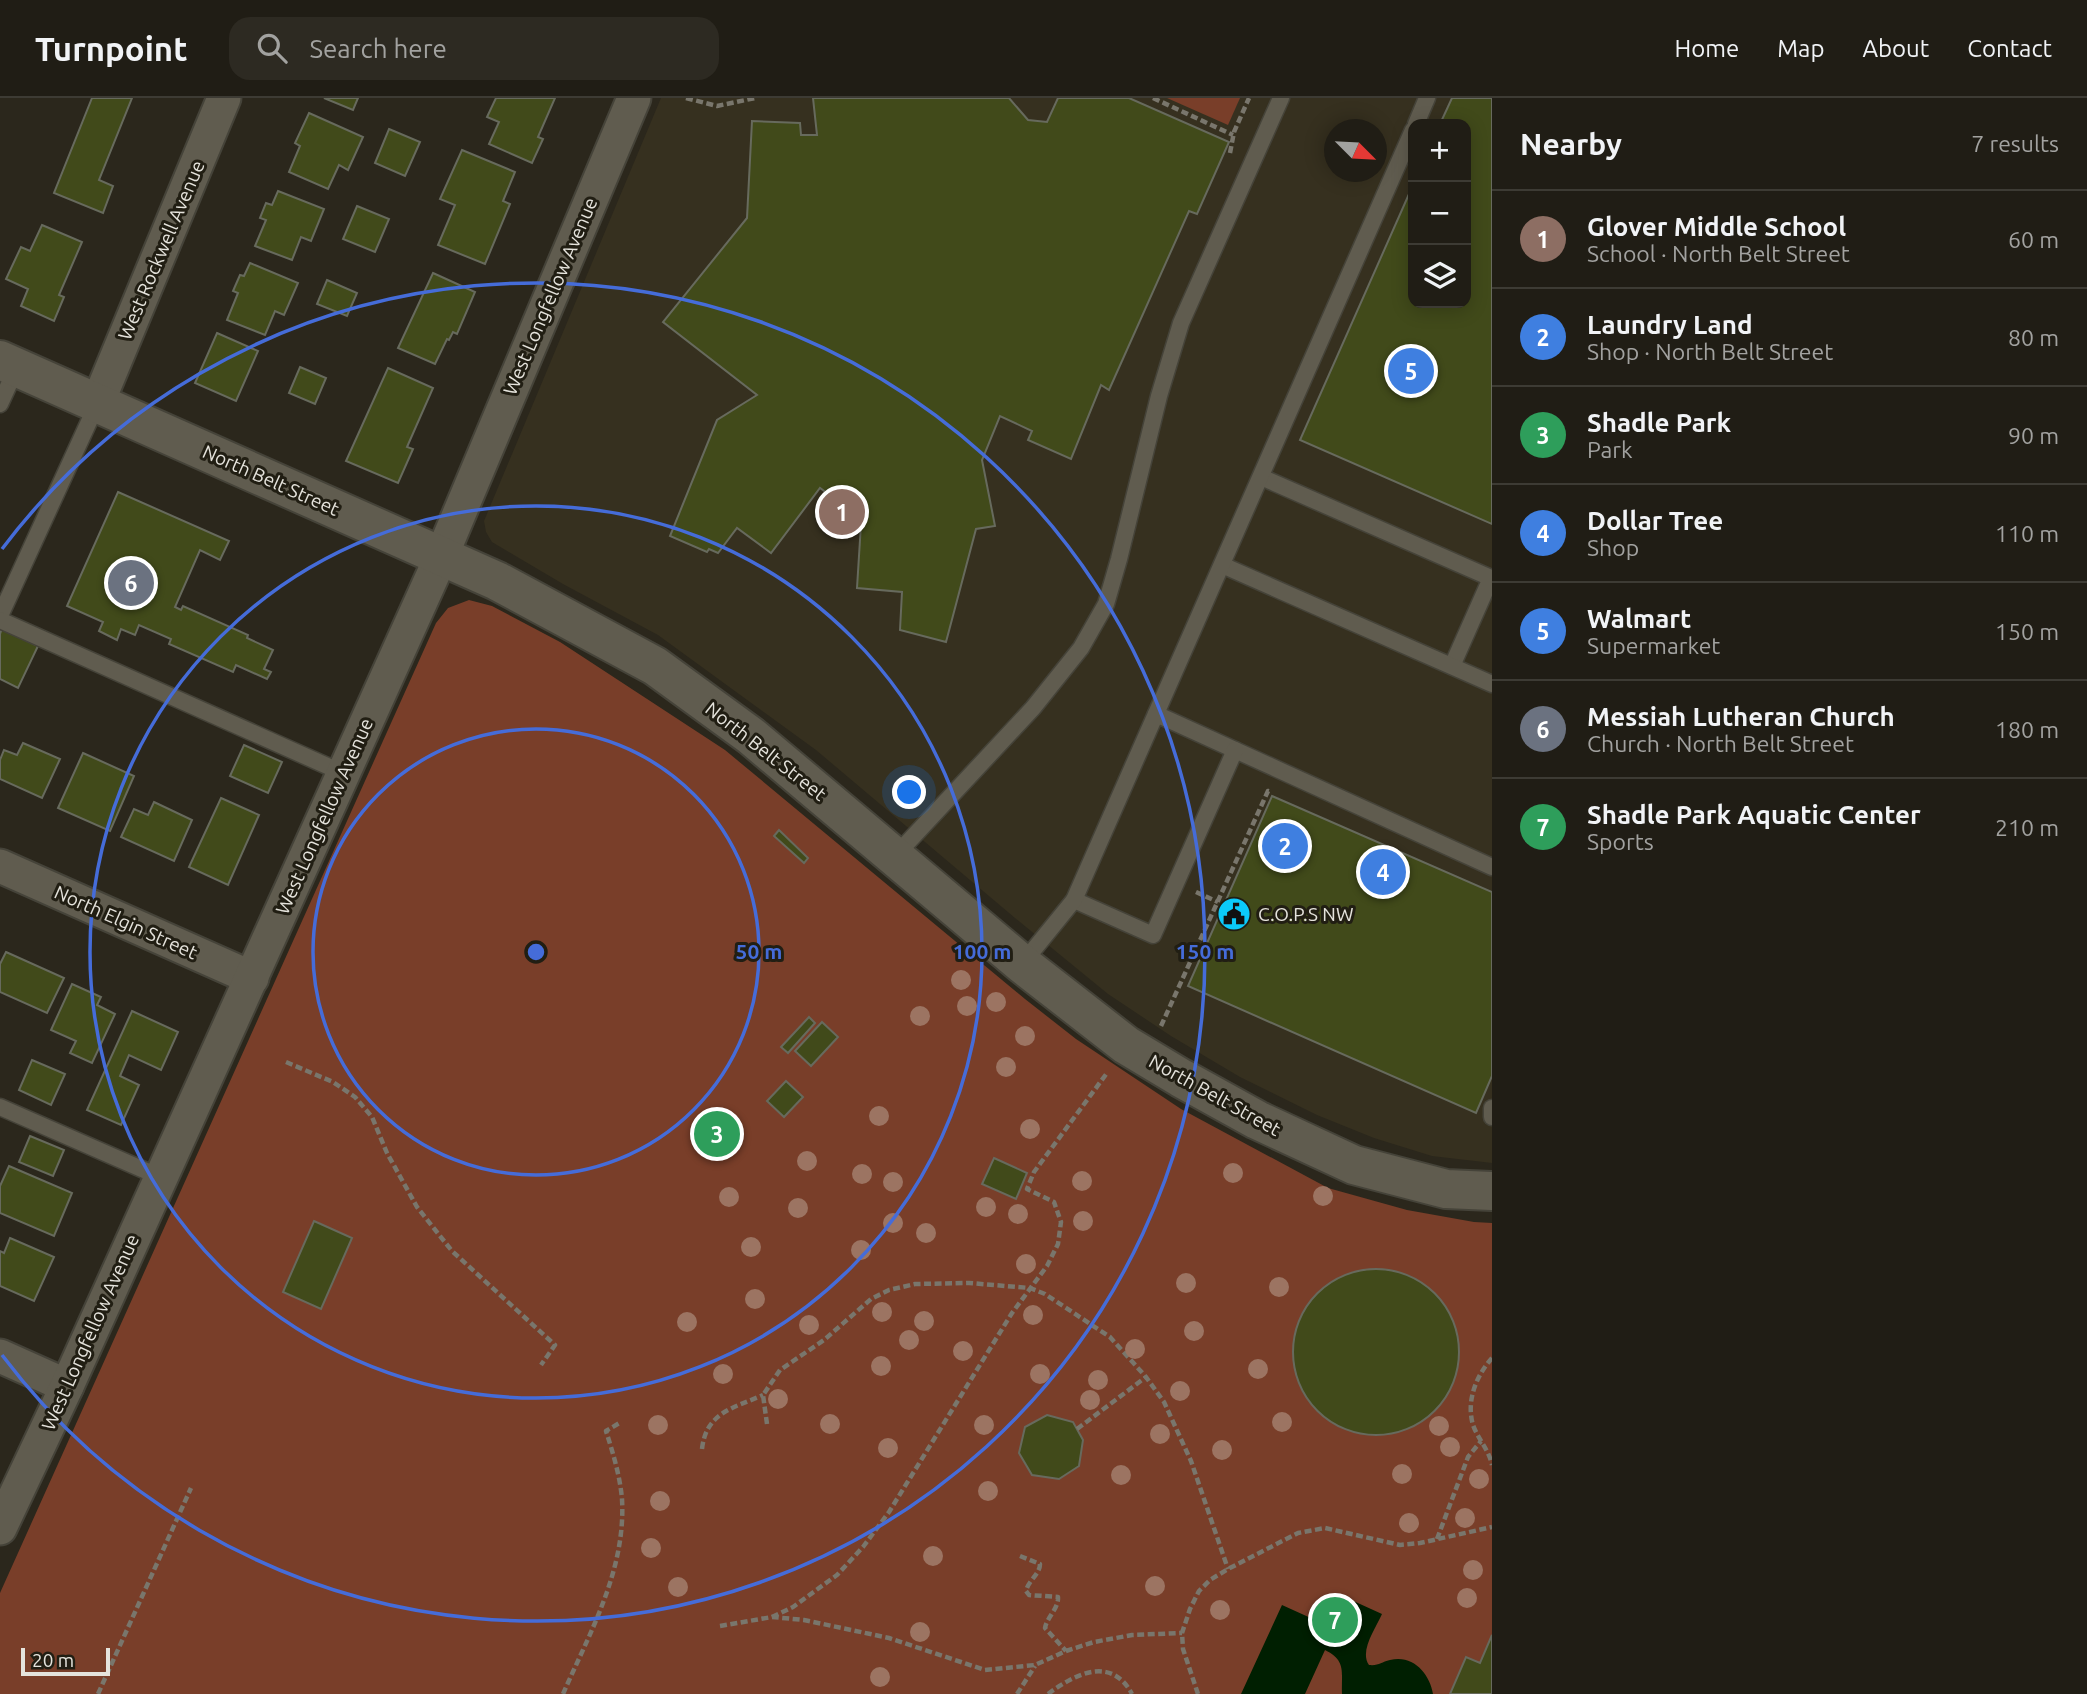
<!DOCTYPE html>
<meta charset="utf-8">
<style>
body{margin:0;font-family:Ubuntu,sans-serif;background:#2d2a22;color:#f1f3f6}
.controls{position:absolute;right:21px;top:21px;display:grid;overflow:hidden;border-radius:14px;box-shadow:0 4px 18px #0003}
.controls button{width:63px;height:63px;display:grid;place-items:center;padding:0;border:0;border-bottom:2px solid #3d3b34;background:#201d15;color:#f1f3f6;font:35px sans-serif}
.compass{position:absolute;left:1324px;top:21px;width:63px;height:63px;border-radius:50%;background:#201d15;box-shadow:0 4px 18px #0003;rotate:114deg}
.scale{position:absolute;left:21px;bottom:18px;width:89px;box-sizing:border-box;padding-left:7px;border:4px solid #e5e3dc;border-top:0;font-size:19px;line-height:24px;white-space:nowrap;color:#e5e3dc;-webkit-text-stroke:5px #211e13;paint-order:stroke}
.you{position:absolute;left:910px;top:695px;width:24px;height:24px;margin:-18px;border:5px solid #fff;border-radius:50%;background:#1a73e8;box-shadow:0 0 0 10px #1a73e833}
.badge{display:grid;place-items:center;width:46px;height:46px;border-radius:50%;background:#d93025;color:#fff;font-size:23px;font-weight:700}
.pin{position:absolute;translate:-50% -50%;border:4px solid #fff;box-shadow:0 2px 7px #0006}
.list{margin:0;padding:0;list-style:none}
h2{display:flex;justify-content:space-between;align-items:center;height:91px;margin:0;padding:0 28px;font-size:30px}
h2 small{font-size:23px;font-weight:400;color:#a2a2a0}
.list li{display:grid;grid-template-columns:46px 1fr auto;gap:21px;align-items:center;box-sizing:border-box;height:98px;padding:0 28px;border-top:2px solid #3d3b34}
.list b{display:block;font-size:26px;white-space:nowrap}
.list p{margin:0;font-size:23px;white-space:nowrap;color:#a2a2a0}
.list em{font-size:23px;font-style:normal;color:#a2a2a0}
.icon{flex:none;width:38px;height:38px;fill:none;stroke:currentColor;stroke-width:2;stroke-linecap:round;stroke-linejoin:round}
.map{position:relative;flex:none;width:1492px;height:1596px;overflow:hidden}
header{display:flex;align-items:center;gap:42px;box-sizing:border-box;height:98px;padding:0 35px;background:#201d15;border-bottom:2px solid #3d3b34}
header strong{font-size:33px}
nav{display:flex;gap:38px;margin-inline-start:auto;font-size:24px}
.search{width:490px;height:63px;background:#2d2a22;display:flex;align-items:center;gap:18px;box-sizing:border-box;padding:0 24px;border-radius:21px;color:#a2a2a0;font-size:26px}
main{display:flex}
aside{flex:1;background:#201d15}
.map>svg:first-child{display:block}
.built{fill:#36301f;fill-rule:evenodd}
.green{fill:#793e29}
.water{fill:#001f01}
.building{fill:#414a1a;stroke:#676a5d;stroke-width:2}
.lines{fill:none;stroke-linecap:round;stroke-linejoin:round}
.service-casing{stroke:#454339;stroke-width:19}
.minor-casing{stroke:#454339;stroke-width:37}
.tertiary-casing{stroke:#454339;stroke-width:42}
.path{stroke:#79766c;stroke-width:4.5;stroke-dasharray:7 3.5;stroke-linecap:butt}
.service{stroke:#605c4f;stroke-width:16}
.minor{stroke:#605c4f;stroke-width:33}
.tertiary{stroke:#605c4f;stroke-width:38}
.tree{fill:#9c7462}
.ring{fill:none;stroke:#456cd9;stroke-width:3.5}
.labels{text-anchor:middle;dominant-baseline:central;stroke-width:6;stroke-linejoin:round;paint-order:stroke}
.street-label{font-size:19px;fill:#e5e3dc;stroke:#211e13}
.poi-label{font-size:19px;fill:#e5e3dc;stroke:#211e13;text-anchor:start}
.centre{fill:#456cd9;stroke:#211e13;stroke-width:3.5}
.ring-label{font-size:21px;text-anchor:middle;font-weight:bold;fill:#456cd9;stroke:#211e13;stroke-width:6;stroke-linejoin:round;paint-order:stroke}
</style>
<header>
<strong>Turnpoint</strong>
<div class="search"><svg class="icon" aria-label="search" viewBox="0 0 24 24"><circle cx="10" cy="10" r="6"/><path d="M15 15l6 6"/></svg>Search here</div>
<nav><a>Home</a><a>Map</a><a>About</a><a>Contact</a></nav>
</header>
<main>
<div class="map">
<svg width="1492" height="1596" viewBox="0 0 1492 1596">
<rect width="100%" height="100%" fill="#2b271c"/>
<path class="built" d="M 661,0 L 1492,0 L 1492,1065 L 1432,1058 L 1374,1040 L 1317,1017 L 1240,979 L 1171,938 L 1108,896 L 1015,820 L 816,652 L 658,537 L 563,486 L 492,444 L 486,434 L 484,423 ZM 1413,26 L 1466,26 L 1466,205 L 1413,205 ZM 1335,32 L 1377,32 L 1377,74 L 1335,74 Z"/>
<g class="green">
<polygon points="1167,0 1240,0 1228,27"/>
<polygon points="469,502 492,508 560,544 725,652 1025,901 1076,941 1181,1011 1328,1090 1407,1112 1474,1124 1492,1125 1492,1596 0,1596 0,1495 436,525 448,510"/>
</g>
<path class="water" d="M 1349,1501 L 1382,1516 C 1376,1530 1359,1553 1369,1567 C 1379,1568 1381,1564 1390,1562 C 1413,1556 1430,1576 1433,1596 L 1342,1596 C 1341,1574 1347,1563 1325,1552 L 1305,1596 L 1241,1596 L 1282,1507 L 1335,1531 Z"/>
<g class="building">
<polygon points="92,0 132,0 99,82 113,88 103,115 54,95"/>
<polygon points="324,0 358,0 353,12"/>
<polygon points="496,0 555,0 538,39 543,41 532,65 489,46 499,24 487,19"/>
<polygon points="813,0 1009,0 1028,22 1047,24 1058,0 1129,0 1229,44 1197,116 1189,113 1109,292 1101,287 1071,361 1028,342 1032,333 1000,318 982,362 995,428 976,431 946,544 900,532 902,494 857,490 862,410 843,407 820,390 771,455 737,430 718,455 709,451 707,454 670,438 717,322 757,297 663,224 747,120 752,23 800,25 801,37 817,37"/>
<polygon points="1452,0 1492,0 1492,426 1300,342 1413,87 1413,205 1466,205 1466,26 1440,26"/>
<polygon points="309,15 363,39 348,72 339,67 328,91 289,74 300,48 295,45"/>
<polygon points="389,31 420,44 405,78 375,65"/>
<polygon points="462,52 515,74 503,103 510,106 485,166 438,147 455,107 440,101"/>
<polygon points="278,93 324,111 311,143 301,139 292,162 255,148 266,122 260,120 266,105 272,107"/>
<polygon points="357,108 389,121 375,154 343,141"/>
<polygon points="42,127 82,144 59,197 64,199 54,223 21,208 28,191 6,181 21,149 30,153"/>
<polygon points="250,165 298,185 284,217 275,213 265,237 227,222 238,195 233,193 240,177 244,178"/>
<polygon points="433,175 475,194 457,236 453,234 449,242 447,241 435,266 398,250"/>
<polygon points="327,182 357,195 347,218 317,206"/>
<polygon points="217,235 258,253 236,303 195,285"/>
<polygon points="300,269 326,280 315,306 289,295"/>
<polygon points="388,270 433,290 407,349 413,351 398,385 346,363"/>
<polygon points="118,394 229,443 220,462 200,452 175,509 181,512 183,508 248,537 247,540 273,552 264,571 271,574 267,581 236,567 233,574 169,546 171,541 139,527 135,537 121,531 117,542 99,533 103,524 67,508"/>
<polygon points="2,530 38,548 18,590 0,581 0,536"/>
<polygon points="23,645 60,661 42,700 0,681 0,662 4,652 17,657"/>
<polygon points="244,647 282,664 268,695 230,678"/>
<polygon points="83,655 134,678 110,733 58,710"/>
<polygon points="1272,698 1492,794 1492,978 1476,1015 1188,888"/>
<polygon points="221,700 259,717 228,787 189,769"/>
<polygon points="154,704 192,722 174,763 121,739 134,711 148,717"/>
<polygon points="779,732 808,760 804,765 774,738"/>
<polygon points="6,854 64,880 47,915 0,894 0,866"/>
<polygon points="72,886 101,899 97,907 115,916 92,965 70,955 76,943 51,932"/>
<polygon points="132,913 178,934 161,972 129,957 120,978 139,987 121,1027 87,1012"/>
<polygon points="809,919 815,925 788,955 781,949"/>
<polygon points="822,924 838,939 811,968 795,953"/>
<polygon points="32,962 65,976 51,1007 19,992"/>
<polygon points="786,983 803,999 784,1019 767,1003"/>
<polygon points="30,1038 64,1052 53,1078 19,1064"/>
<polygon points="994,1060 1027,1075 1016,1101 982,1086"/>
<polygon points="9,1068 72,1095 54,1138 0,1115 0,1088"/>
<polygon points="314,1123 352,1140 321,1211 283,1194"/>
<polygon points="10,1140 54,1159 34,1203 0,1188 0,1153 4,1155"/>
<circle cx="1376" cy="1254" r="83"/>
<polygon points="1047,1317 1073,1324 1083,1342 1079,1368 1059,1381 1032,1377 1019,1355 1025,1329"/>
<polygon points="1492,1537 1492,1596 1450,1596 1466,1559 1480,1565"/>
</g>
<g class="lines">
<defs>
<g id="service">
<polyline points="1416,26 1427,0"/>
<polyline points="0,306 17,269"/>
<polyline points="1261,379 1491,480 1452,568"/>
<polyline points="1222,467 1492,586"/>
<polyline points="0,518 98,304"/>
<polyline points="0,522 343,675"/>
<polyline points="1156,616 1492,769"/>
<polyline points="895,758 1033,610 1081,550 1106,506 1119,461 1159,298 1181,225 1281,0"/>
<polyline points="1074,802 1153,837 1235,652"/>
<polyline points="1022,866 1074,802 1413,32"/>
<polyline points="0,1009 160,1079"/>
<polyline points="1492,1010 1492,1019"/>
</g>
<g id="minor">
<polyline points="98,304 224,0"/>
<polyline points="0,768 252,880"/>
<polyline points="0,1258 67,1288"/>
<polyline points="0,1430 67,1288 441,459 634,0"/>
</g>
<polyline id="tertiary" points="0,262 497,483 655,568 751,638 1022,866 1126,947 1181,980 1257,1022 1354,1067 1446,1091 1492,1093"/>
</defs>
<use href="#service" class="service-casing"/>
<use href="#minor" class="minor-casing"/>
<use href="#tertiary" class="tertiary-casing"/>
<g class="path">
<polyline points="686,0 717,8 755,0"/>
<polyline points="1153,0 1233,37"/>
<polyline points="1230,55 1234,34 1249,0"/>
<polyline points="1196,794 1218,804"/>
<polyline points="1161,928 1268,693 1271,694"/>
<polyline points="286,964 333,984 355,999 372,1019 387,1055 417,1109 452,1153 555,1247 541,1267"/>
<path d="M 1492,1260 C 1476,1278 1466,1303 1473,1327 C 1478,1341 1489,1352 1492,1367"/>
<polyline points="767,1326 763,1297 780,1272 824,1242 871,1201 889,1192 915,1186 969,1185 1030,1190 1045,1196 1110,1239 1146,1279 1164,1304 1191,1363 1228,1471"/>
<polyline points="1077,1331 1146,1279"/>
<path d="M 702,1351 C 706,1314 734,1310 763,1297"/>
<polyline points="1437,1441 1468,1359 1481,1343"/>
<path d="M 1020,1458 L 1040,1466 C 1040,1476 1028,1483 1026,1493 L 1029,1497 L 1058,1499 C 1059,1510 1047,1519 1045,1530 L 1066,1553"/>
<polyline points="772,1519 793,1509 837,1477 863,1449 889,1414 1012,1215 1047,1168 1058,1146 1061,1124 1054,1104 1027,1091 1034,1074 1107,975"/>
<polyline points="720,1528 772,1519 804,1522 889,1540 985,1572 1035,1567 1066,1553 1094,1544 1132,1537 1182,1535"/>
<polyline points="98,1596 191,1390"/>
<path d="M 563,1596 C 590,1534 626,1472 622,1401 C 620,1378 613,1355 606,1333 L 621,1324"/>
<polyline points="1017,1596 1035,1568"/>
<path d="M 1048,1596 C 1075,1576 1111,1557 1132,1596"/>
<polyline points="1198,1596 1183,1551 1182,1535 1190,1511 1199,1493 1210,1482 1228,1471 1298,1435 1325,1430 1400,1447 1420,1445 1492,1429"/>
</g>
<use href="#service" class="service"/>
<use href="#minor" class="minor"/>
<use href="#tertiary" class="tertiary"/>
</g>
<g class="tree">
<circle cx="961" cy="882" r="10"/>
<circle cx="996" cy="904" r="10"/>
<circle cx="967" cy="908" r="10"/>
<circle cx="920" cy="918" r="10"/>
<circle cx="1025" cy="938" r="10"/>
<circle cx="1006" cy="969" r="10"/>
<circle cx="879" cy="1018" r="10"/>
<circle cx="1030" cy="1031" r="10"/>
<circle cx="807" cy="1063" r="10"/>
<circle cx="1233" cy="1075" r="10"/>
<circle cx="862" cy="1076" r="10"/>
<circle cx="1082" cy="1083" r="10"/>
<circle cx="893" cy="1084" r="10"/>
<circle cx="1323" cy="1098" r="10"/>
<circle cx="729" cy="1099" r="10"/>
<circle cx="986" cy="1109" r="10"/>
<circle cx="798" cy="1110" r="10"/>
<circle cx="1018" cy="1116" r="10"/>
<circle cx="1083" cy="1123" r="10"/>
<circle cx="893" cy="1125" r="10"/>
<circle cx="926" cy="1135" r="10"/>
<circle cx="751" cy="1149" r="10"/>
<circle cx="861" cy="1152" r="10"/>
<circle cx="1026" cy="1166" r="10"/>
<circle cx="1186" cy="1185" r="10"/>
<circle cx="1279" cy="1189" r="10"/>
<circle cx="755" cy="1201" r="10"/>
<circle cx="882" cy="1214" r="10"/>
<circle cx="1033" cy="1217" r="10"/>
<circle cx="924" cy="1223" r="10"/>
<circle cx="687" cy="1224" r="10"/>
<circle cx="809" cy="1227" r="10"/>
<circle cx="1194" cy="1233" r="10"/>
<circle cx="909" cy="1242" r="10"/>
<circle cx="1135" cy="1251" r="10"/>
<circle cx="963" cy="1253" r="10"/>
<circle cx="881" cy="1268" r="10"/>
<circle cx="1258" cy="1271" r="10"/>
<circle cx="723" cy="1276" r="10"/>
<circle cx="1040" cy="1276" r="10"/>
<circle cx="1098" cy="1282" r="10"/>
<circle cx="1180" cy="1293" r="10"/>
<circle cx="778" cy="1301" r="10"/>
<circle cx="1090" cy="1302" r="10"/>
<circle cx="1282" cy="1324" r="10"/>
<circle cx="830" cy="1326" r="10"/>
<circle cx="658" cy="1327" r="10"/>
<circle cx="984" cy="1327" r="10"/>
<circle cx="1439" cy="1328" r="10"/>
<circle cx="1160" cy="1336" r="10"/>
<circle cx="1450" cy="1349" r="10"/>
<circle cx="888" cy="1350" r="10"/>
<circle cx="1222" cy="1352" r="10"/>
<circle cx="1402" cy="1376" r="10"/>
<circle cx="1121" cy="1377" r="10"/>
<circle cx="1479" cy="1381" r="10"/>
<circle cx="988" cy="1393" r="10"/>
<circle cx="660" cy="1403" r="10"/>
<circle cx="1465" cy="1420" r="10"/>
<circle cx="1409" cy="1425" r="10"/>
<circle cx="651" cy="1450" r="10"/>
<circle cx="933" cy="1458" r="10"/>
<circle cx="1473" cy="1472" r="10"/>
<circle cx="1155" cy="1488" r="10"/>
<circle cx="678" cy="1489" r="10"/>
<circle cx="1467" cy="1500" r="10"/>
<circle cx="1220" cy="1512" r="10"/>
<circle cx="920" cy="1534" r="10"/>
<circle cx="880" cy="1579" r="10"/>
</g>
<g class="ring">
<circle cx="536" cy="854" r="223"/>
<circle cx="536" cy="854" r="446"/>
<path d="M2 451A669 669 0 1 1 2 1257"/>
</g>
<defs>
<symbol id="civic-disc" viewBox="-11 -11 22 22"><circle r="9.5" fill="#0bcafa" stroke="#211e13"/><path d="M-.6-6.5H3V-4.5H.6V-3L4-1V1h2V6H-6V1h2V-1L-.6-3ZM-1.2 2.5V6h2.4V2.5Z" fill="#111"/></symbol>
</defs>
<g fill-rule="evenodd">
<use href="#civic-disc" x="1215" y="797" width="38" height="38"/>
</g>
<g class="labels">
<g class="street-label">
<text transform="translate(161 152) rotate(-67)">West Rockwell Avenue</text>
<text transform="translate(550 198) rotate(-67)">West Longfellow Avenue</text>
<text transform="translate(271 382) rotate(24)">North Belt Street</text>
<text transform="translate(766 653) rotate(38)">North Belt Street</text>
<text transform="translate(324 718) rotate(-66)">West Longfellow Avenue</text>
<text transform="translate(126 824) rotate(24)">North Elgin Street</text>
<text transform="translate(1215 997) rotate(29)">North Belt Street</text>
<text transform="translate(90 1234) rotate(-66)">West Longfellow Avenue</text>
</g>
<g class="poi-label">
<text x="1258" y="816">C.O.P.S NW</text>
</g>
</g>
<circle cx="536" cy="854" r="10" class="centre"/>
<g class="ring-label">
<text x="759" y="861">50 m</text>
<text x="982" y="861">100 m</text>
<text x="1205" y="861">150 m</text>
</g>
</svg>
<div class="controls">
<button>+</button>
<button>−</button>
<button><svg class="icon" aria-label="layers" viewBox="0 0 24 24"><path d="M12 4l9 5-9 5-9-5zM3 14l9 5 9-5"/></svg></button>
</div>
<svg class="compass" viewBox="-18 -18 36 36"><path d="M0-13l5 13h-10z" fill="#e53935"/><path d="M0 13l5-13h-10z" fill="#a2a2a0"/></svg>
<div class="scale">20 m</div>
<div class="you"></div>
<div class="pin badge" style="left:842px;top:414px;background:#8d6e63">1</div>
<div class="pin badge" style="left:1285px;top:748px;background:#3f7fe0">2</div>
<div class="pin badge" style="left:717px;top:1036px;background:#2e9e5b">3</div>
<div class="pin badge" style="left:1383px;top:774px;background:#3f7fe0">4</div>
<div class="pin badge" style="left:1411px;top:273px;background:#3f7fe0">5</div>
<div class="pin badge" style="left:131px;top:485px;background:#6b7280">6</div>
<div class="pin badge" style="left:1335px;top:1522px;background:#2e9e5b">7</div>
</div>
<aside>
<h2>Nearby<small>7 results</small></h2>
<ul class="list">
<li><span class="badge" style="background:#8d6e63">1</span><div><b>Glover Middle School</b><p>School · North Belt Street</p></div><em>60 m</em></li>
<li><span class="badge" style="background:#3f7fe0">2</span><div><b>Laundry Land</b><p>Shop · North Belt Street</p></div><em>80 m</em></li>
<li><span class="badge" style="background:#2e9e5b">3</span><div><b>Shadle Park</b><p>Park</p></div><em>90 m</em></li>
<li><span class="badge" style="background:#3f7fe0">4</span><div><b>Dollar Tree</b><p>Shop</p></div><em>110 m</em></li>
<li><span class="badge" style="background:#3f7fe0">5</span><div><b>Walmart</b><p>Supermarket</p></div><em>150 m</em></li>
<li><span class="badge" style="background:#6b7280">6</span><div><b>Messiah Lutheran Church</b><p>Church · North Belt Street</p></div><em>180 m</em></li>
<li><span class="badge" style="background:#2e9e5b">7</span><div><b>Shadle Park Aquatic Center</b><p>Sports</p></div><em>210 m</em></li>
</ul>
</aside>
</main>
